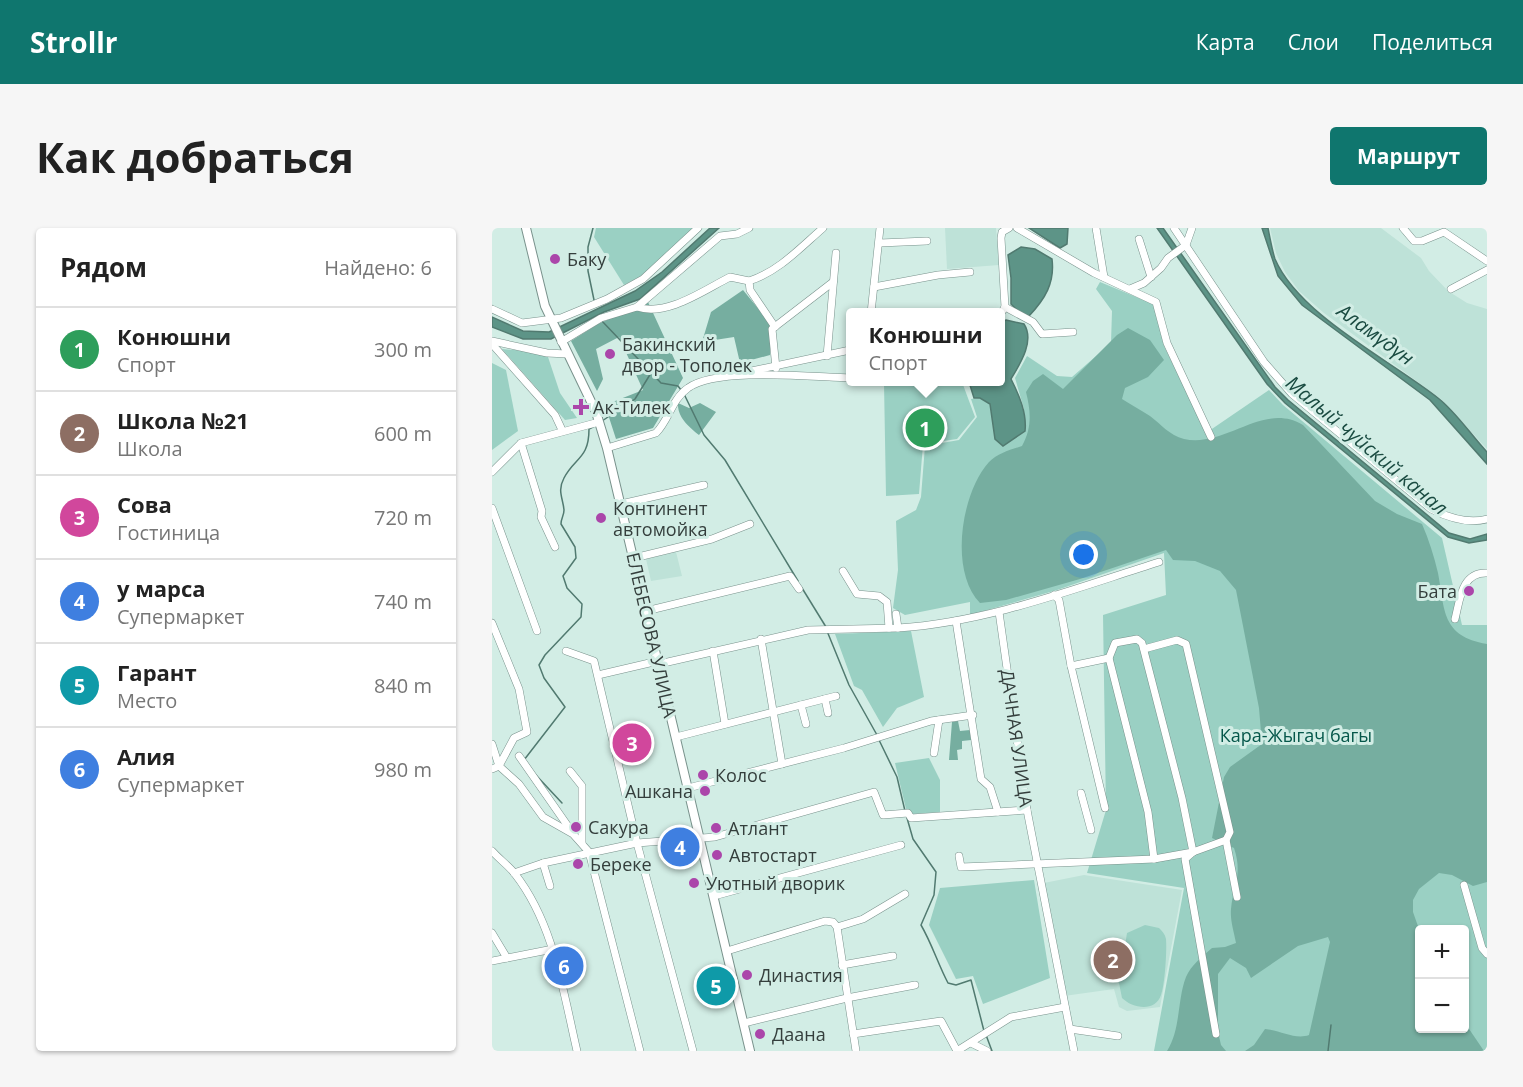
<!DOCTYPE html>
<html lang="ru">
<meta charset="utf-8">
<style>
body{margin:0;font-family:"Open Sans",sans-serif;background:#f6f6f6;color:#222}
.controls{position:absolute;right:18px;bottom:18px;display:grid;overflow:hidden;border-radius:6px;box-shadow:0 2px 4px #0004}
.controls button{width:54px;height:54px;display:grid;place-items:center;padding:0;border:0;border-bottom:2px solid #e0e0e0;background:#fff;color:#222;font:30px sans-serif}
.you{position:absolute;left:592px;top:327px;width:21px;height:21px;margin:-15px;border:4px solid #fff;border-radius:50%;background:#1a73e8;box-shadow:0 0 0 9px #1a73e833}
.badge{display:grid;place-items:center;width:39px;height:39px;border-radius:50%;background:#0f766e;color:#fff;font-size:20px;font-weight:700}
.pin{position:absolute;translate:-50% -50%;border:3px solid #fff;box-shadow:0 2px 6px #0006}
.popup{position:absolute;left:354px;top:80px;width:159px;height:78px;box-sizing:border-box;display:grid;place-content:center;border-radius:6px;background:#fff;filter:drop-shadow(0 2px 4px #0005);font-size:20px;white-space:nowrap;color:#767676}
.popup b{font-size:22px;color:#222}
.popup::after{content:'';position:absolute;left:50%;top:100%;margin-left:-12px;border:12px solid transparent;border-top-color:#fff}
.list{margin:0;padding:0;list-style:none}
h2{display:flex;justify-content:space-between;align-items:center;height:78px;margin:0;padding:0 24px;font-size:26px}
h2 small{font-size:20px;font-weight:400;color:#767676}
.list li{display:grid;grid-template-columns:39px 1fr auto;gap:18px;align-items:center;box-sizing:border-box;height:84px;padding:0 24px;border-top:2px solid #e0e0e0}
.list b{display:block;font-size:22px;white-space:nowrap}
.list p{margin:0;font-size:20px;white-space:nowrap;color:#767676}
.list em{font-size:20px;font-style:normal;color:#767676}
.map{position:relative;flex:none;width:995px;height:823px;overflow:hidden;border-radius:6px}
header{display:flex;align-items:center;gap:36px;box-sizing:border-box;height:84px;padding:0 30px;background:#0f766e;color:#fff}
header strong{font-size:28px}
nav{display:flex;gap:33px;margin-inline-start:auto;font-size:21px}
.intro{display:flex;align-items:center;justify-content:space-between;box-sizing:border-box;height:144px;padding:0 36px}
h1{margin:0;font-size:42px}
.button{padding:15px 27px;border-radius:6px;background:#0f766e;color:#fff;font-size:21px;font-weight:700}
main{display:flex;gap:36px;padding:0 36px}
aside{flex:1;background:#fff;border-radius:6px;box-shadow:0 2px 4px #0004}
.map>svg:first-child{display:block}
.built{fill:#bee2d8}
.green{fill:#9ad0c3;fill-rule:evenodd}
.forest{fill:#76aea0}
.water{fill:#5d9487;stroke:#517a70;stroke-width:1.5}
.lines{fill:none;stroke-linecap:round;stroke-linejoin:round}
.stream{stroke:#517a70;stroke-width:1.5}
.minor-casing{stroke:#79928c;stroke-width:8}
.major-casing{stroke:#79928c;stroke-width:10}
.minor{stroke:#fff;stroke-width:7}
.major{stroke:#fff;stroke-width:8}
.poi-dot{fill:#ab46aa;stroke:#d2ede5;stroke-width:2}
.labels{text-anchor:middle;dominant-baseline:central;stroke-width:6;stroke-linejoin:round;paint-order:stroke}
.poi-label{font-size:18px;fill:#343e3c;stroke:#d2ede5;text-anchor:start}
.street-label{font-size:18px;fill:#343e3c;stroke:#d2ede5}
.park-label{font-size:18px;fill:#05574a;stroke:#d2ede5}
.water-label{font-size:20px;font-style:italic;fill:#1a4b41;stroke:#d2ede5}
</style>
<header>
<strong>Strollr</strong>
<nav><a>Карта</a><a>Слои</a><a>Поделиться</a></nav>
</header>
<div class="intro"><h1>Как добраться</h1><a class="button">Маршрут</a></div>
<main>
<aside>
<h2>Рядом<small>Найдено: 6</small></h2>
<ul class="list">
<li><span class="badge" style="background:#2e9e5b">1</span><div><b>Конюшни</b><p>Спорт</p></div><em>300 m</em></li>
<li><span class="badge" style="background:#8d6e63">2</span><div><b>Школа №21</b><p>Школа</p></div><em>600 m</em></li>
<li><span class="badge" style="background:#d1479c">3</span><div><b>Сова</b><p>Гостиница</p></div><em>720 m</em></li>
<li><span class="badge" style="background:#3f7fe0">4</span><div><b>у марса</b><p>Супермаркет</p></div><em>740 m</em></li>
<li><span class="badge" style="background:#0f9aa8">5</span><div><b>Гарант</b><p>Место</p></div><em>840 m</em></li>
<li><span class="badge" style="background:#3f7fe0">6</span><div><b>Алия</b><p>Супермаркет</p></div><em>980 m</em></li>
</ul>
</aside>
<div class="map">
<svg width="995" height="823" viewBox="0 0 995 823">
<rect width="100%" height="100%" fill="#d2ede5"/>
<g class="built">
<polygon points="453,0 504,0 507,37 455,41"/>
<polygon points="778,0 889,0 929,30 937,43 956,63 975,75 995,81 995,221 949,171 832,85 807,63 793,44 784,25"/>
<polygon points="184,324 190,348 159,353 154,331"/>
<polygon points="592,647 690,662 668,779 635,783 627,779 622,761 572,768 552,655"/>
</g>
<g class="green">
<polygon points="104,0 202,0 151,47 132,57 102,9"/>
<path d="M 608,54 L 661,76 L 672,118 L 714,205 L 777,162 L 791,177 L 950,310 L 970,397 L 995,397 L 995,823 L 662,823 L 692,660 L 595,645 L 614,582 L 611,387 L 674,367 L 672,325 L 565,362 L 478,387 L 478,374 L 413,387 L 401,380 L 406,342 L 404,293 L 424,282 L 429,269 L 433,218 L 467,212 L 485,189 L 479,171 L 488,170 L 498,176 L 503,211 L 532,181 L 523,150 L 535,128 L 565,148 L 580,149 L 619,115 L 620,83 L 604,61 ZM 928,702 L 972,702 L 972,800 L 928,800 Z"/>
<polygon points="10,121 35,123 56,129 68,165 85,190 73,192"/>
<polygon points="0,135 14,142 26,203 0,222"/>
<polygon points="470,154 483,189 465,211 431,216 427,266 394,268 392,155"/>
<polygon points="419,403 432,469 405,480 391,499 370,462 362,458 343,406"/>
<polygon points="437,530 448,552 448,584 420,586 414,581 403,535"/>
<polygon points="542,652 558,750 491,776 481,748 464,751 437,697 448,660"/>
<path d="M 653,697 L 667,700 C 670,703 673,706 674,711 C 675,722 673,757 669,767 C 663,785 640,780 630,770 L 627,755 L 635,705 Z"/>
</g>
<g class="forest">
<polygon points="251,62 278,95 278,127 248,135 242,109 210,114 219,84"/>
<polygon points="156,74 191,150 161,200 124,211 113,177 151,162 127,109 104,121 111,151 105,163 79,113 106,96"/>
<path d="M 636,100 L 658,112 L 672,132 L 656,149 L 633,160 L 630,171 C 639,177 649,182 658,188 C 670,197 677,207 692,211 C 734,220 771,173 811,197 L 883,273 L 905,286 L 930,296 C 937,312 942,328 946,345 C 953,382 949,408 995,416 L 995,654 L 981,658 L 960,647 L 947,645 L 927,661 L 921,672 L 921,684 L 928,704 L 928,800 L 972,800 L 973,795 L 992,823 L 753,823 L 762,817 L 773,801 C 788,802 803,812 817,807 L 838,714 L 836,709 L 806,718 L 759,750 L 754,740 L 738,730 L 726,746 L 726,804 L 729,817 L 734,823 L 675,823 C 689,801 685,772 694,749 C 699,737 711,728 720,720 L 733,719 L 744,715 C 742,704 738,693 739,681 C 741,657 751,647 742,620 L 720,610 L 732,549 L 738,539 L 770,516 L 767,480 L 744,362 L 728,343 L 703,333 L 681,332 L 674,322 L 588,351 L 514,372 L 488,375 C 457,343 469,265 497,234 C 506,225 518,222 530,218 C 540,200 539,184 534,164 L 541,153 L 551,146 L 571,161 L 625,107 Z"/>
<path d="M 186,175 L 197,180 L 208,175 L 224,184 L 207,207 C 197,199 185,189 186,175 Z"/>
<polygon points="466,493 468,503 478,502 479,512 470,513 470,521 465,522 466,532 457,532 460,494"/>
</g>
<g class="water">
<polygon points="218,0 227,0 148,71 112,84 59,111 31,111 0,99 0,89 31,103 57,104 143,63 170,44"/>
<polygon points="537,0 576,0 575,16 568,20"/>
<polygon points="665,0 671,0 783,159 796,172 957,305 978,311 995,306 995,312 977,315 956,309 793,175 775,156"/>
<path d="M 770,0 L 776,0 C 778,10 780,22 783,31 C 807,87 898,132 946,170 C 964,184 979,207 995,224 L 995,236 L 938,172 L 810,77 L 786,48 Z"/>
<path d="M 529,19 L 543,21 L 560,31 C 563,55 553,71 537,88 L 529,86 L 519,76 L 519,50 L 516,27 Z"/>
<path d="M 514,92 L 532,96 C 543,113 528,136 519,151 C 527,167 535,185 533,203 L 511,218 L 503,211 L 498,176 L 488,170 L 482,170 L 477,154 L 508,154 L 508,95 Z"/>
</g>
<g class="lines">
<g class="stream">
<polyline points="101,0 96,19 96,43 102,72"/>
<polyline points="109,92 169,155 186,158 189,162"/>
<polyline points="192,166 212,207 233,232 306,353"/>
<polyline points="110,193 143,171 159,145"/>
<polyline points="310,360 334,399"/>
<polyline points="335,403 357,457 385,507"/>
<polyline points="387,512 405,549 413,583"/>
<path d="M 32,532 L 73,479 L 52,450 L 47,437 L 53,427 L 89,389 L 90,376 L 75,360 L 71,348 L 84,330 L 83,319 L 69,296 C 69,290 72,288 72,282 C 71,270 65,263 72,250 C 83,229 97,231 97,201 L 101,199"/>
<polyline points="42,545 70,575"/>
<path d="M 415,590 L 421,611 L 444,644 L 442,667 L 429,697 C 440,716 446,736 456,755 L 464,757 L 479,752 L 492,803"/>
<polyline points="494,807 500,823"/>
<polyline points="836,823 839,797"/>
</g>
<defs>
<g id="minor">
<polyline points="525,0 602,45 664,74 675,115 719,209"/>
<polyline points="604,0 612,49"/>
<path d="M 682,0 L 772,134 L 800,166 L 939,281 C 955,289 977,296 995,291"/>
<polyline points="911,0 922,13 930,13 952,4 995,33"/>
<polyline points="647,11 659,49"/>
<polyline points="388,15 435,13"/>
<path d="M 257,53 C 286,44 308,20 331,0"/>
<polyline points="382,59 446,47 478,44"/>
<polyline points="638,61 652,55 669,40 676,30 694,17 700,0"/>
<polyline points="959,61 995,42"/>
<path d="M 145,79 C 175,89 212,62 238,49 L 257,53 L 258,62 L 283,99"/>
<polyline points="513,79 509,10 510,4 517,0"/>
<polyline points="513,79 541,94 550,106 581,104"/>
<polyline points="0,81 30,95 69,90 115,71 151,51 206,0"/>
<polyline points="379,85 388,0"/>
<polyline points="508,87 513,79"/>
<polyline points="0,113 55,125 75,126"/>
<polyline points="69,114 109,90 145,79 228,8 245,6 257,0"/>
<polyline points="0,116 63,187 70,202"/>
<polyline points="335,128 344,25"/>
<polyline points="284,140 280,101 341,54"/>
<polyline points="250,145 358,122"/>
<polyline points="29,215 50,283 49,289 63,319"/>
<path d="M 115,220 L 164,205 C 177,192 180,171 196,160 C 225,139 320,149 358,150"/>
<polyline points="0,244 29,215 107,194"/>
<polyline points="129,276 212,257"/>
<polyline points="0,280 45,403"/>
<polyline points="142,330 220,311 258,296"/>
<polyline points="351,343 365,366 387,368 395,374 397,400"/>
<polyline points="562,367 567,372 579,438 613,580"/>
<polyline points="154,383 298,348 307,361"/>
<polyline points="507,384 535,582 582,823"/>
<path d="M 963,391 C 968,372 969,344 995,345"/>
<polyline points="464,393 489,551 498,559 506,584"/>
<polyline points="0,395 27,461 35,504 22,510 7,538 0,541"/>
<path d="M 406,400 C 496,394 581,361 667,334"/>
<polyline points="269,411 290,536"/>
<polyline points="652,421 685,412 694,416 738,604 734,612 745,669"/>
<polyline points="74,423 102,433 145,615 201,823"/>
<polyline points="221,423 233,496"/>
<polyline points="617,430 623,415 645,411 650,415 690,570 701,624 662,631"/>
<polyline points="167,436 316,402 406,400 404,386"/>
<polyline points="106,447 166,433"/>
<polyline points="333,471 336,485"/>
<polyline points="309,477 314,496"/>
<polyline points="184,509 344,468"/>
<polyline points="0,516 7,538 27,556 51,589 81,606 97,624 148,823"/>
<polyline points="442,525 447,492"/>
<polyline points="27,528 80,604"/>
<polyline points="78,543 90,558 90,615"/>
<polyline points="196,560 352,520 439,493 481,487"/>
<polyline points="589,565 599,602"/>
<path d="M 0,623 C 7,631 16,637 23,646 C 62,696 71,763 85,823"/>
<polyline points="467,628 469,639 662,631 656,584 617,430 579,438"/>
<polyline points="51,635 58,658"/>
<polyline points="22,645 51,635 145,615 223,609 382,564 391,587 416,585 419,590 535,582"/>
<polyline points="972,657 990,720 995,726"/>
<polyline points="222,668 409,617"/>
<polyline points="345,699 371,691 413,666"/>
<polyline points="0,705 15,730"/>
<polyline points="235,723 333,693 341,694 345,699 364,823"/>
<polyline points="0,733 61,721"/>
<polyline points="350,737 401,728"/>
<polyline points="252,795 355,770 423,757"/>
<polyline points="578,801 626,808"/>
<polyline points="361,806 449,793 465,823"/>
<polyline points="724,806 693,631 701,624 734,612"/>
<polyline points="479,815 495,823"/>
<polyline points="465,823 519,789 573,779"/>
</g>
<polyline id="major" points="34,0 53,78 104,184 115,220 258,823"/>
</defs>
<use href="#minor" class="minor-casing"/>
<use href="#major" class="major-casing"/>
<use href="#minor" class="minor"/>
<use href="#major" class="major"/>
</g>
<g class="poi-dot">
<circle cx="63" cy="31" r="6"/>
<circle cx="118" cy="126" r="6"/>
<path d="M86 170h6v6h6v6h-6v6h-6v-6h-6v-6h6z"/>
<circle cx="109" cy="290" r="6"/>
<circle cx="977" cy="363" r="6"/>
<circle cx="211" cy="547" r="6"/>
<circle cx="213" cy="563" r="6"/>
<circle cx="84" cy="599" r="6"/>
<circle cx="224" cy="600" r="6"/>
<circle cx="225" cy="627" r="6"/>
<circle cx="86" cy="636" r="6"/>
<circle cx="202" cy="655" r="6"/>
<circle cx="255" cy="747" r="6"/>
<circle cx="268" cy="806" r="6"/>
</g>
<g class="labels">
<g class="poi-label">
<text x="75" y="31">Баку</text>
<text x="130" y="116">Бакинский<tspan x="130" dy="21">двор - Тополек</tspan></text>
<text x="101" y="179">Ак-Тилек</text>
<text x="121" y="280">Континент<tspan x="121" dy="21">автомойка</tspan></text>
<text x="965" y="363" text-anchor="end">Бата</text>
<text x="223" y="547">Колос</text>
<text x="201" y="563" text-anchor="end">Ашкана</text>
<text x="96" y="599">Сакура</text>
<text x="236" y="600">Атлант</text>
<text x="237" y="627">Автостарт</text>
<text x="98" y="636">Береке</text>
<text x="214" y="655">Уютный дворик</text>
<text x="267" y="747">Династия</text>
<text x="280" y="806">Даана</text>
</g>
<g class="street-label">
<text transform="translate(160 407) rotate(77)">ЕЛЕБЕСОВА УЛИЦА</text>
<text transform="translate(525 510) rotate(82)">ДАЧНАЯ УЛИЦА</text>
</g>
<g class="park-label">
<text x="804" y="507">Кара-Жыгач багы</text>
</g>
<g class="water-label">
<text transform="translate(884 106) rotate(36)">Аламүдүн</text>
<text transform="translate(875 217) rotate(40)">Малый чуйский канал</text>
</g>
</g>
</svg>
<div class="controls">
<button>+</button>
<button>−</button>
</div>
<div class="you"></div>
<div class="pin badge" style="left:433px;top:200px;background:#2e9e5b">1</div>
<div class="popup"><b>Конюшни</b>Спорт</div>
<div class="pin badge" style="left:621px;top:732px;background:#8d6e63">2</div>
<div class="pin badge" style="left:140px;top:515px;background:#d1479c">3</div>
<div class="pin badge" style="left:188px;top:619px;background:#3f7fe0">4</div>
<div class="pin badge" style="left:224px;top:758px;background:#0f9aa8">5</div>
<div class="pin badge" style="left:72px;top:738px;background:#3f7fe0">6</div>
</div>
</main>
